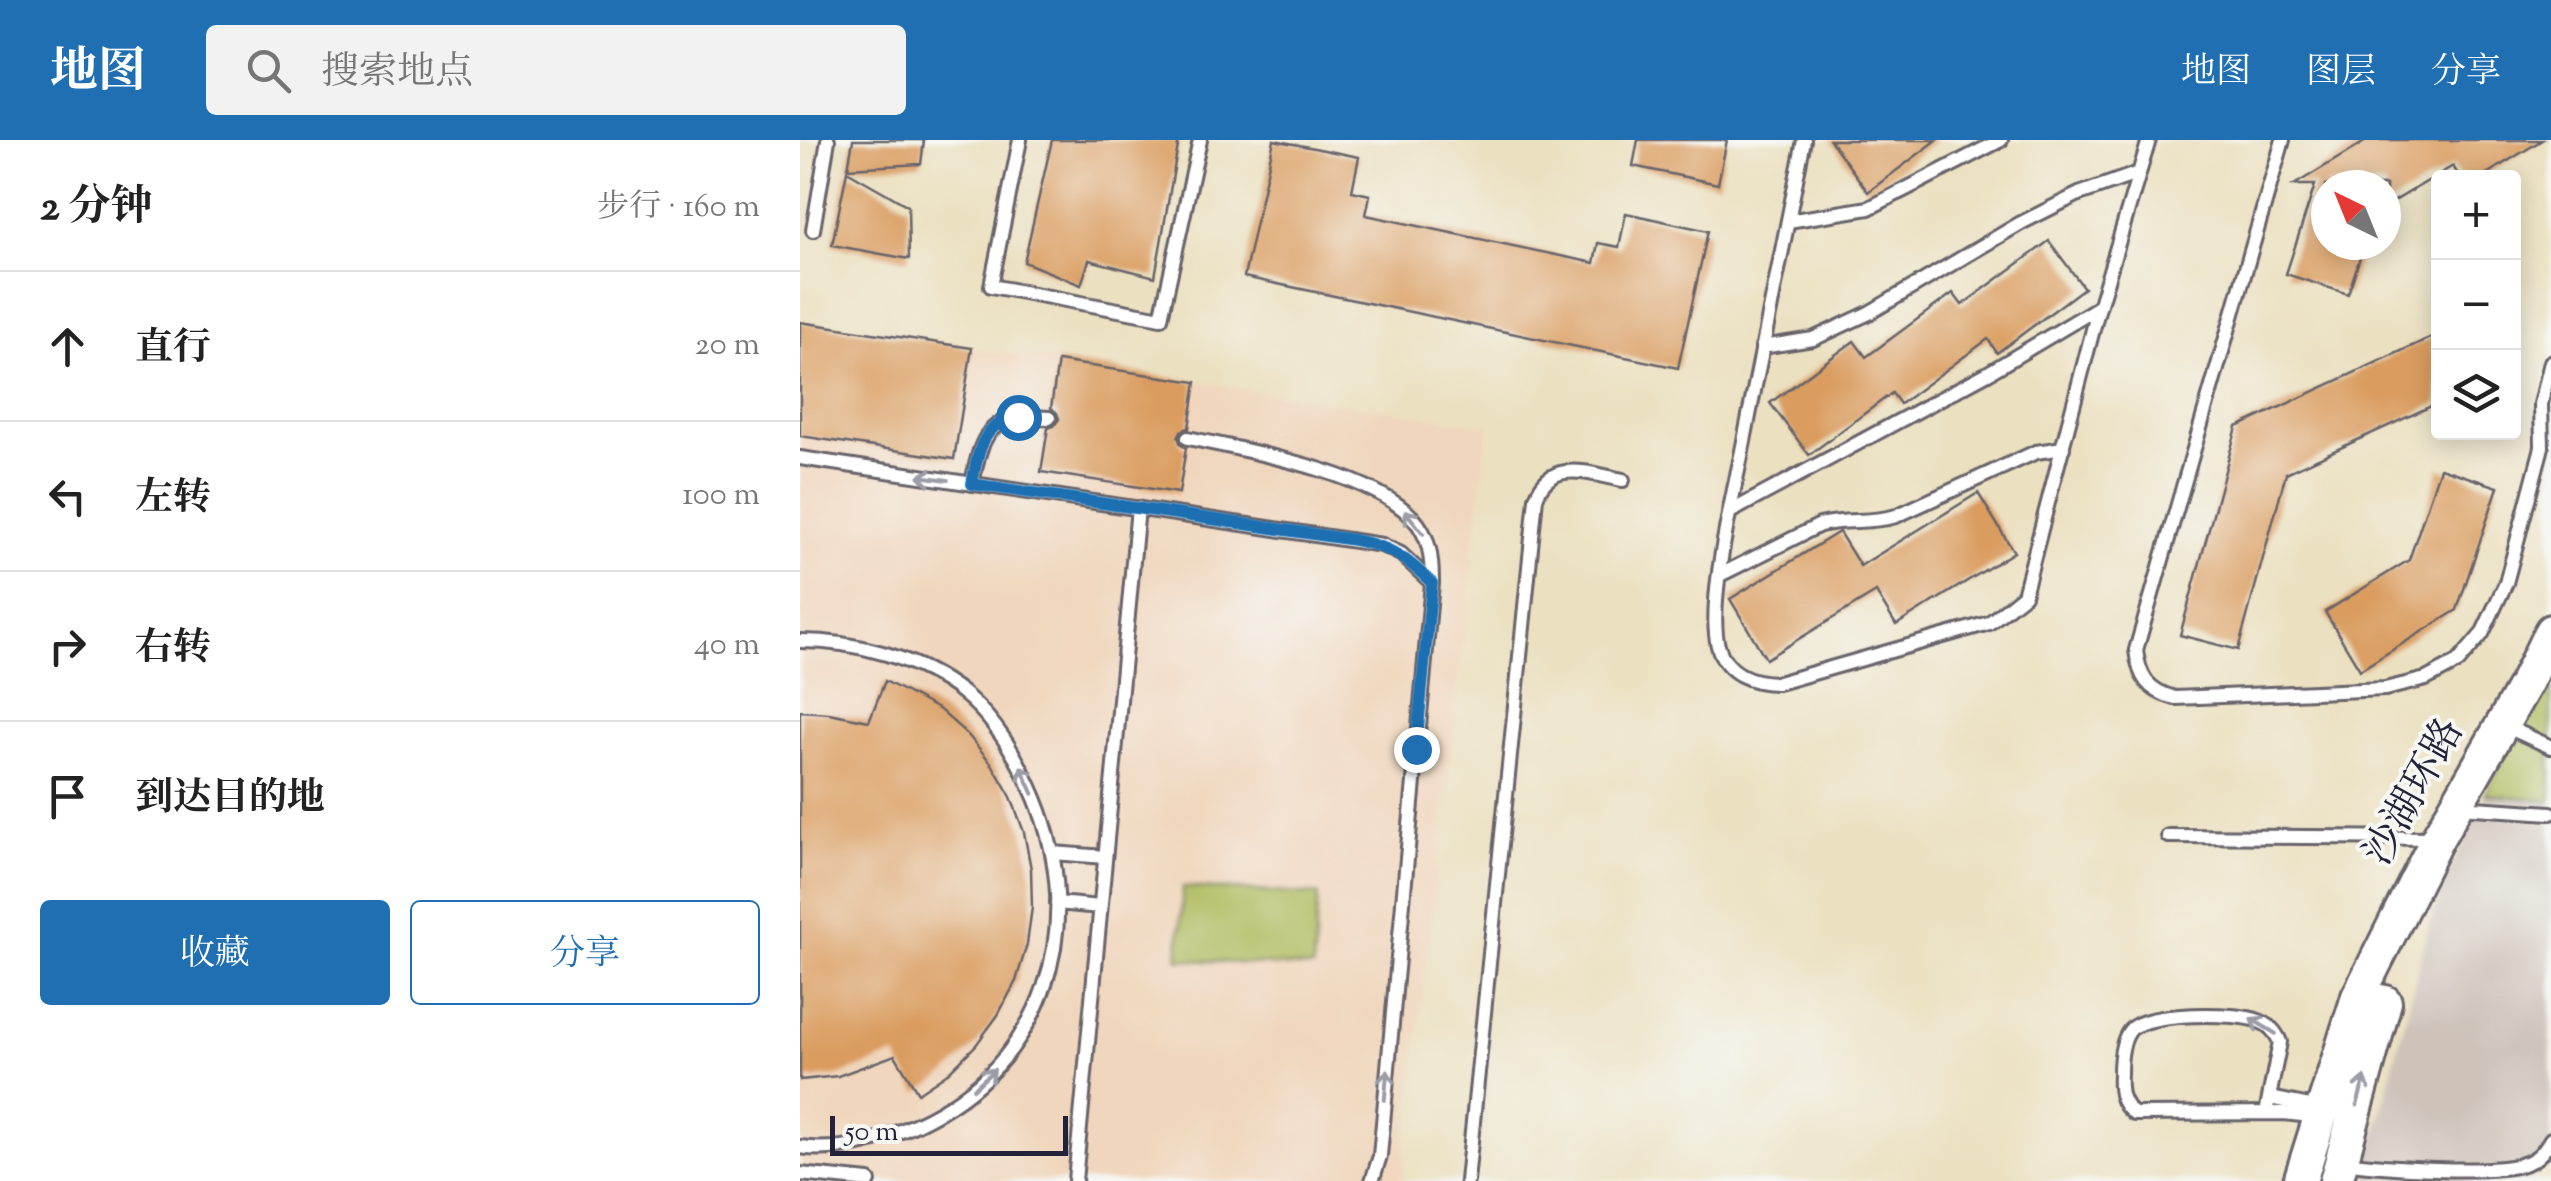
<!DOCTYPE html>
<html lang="zh">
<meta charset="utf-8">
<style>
body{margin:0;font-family:"Sorts Mill Goudy","Noto Serif SC",serif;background:#f2f2f2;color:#222}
.controls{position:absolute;right:30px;top:30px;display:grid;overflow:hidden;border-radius:10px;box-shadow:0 5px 25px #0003}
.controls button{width:90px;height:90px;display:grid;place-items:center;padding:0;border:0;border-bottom:2px solid #e0e0e0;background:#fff;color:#222;font:50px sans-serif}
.compass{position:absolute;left:1511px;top:30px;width:90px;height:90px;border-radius:50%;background:#fff;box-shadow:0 5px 25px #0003;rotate:317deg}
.scale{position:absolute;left:30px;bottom:25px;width:238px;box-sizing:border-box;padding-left:10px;border:5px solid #22223b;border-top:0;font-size:28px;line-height:35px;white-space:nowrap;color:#22223b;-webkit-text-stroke:8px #f6f6f2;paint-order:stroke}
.stop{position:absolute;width:30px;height:30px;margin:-22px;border:8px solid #1f6fb2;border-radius:50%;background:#fff}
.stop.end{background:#1f6fb2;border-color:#fff;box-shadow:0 2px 10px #0008}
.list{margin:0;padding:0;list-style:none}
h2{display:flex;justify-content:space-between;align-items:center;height:130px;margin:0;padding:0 40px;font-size:42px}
h2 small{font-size:32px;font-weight:400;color:#767676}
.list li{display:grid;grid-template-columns:65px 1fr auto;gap:30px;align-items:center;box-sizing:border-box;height:150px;padding:0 40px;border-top:2px solid #e0e0e0}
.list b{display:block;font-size:38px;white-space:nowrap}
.list em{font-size:32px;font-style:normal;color:#767676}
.actions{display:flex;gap:20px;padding:30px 40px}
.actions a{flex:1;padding:22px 0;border:2px solid #1f6fb2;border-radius:10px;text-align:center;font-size:35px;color:#1f6fb2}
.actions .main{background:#1f6fb2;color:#fff}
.icon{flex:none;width:55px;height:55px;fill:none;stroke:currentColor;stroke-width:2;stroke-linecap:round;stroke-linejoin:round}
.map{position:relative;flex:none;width:1751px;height:1041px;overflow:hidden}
header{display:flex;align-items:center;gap:60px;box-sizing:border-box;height:140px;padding:0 50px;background:#1f6fb2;color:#fff}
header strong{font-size:48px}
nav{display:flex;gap:55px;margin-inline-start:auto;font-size:35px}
.search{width:700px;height:90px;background:#f2f2f2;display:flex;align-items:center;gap:25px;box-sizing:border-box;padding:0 35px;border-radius:10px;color:#767676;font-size:38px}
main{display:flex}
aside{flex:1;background:#fff}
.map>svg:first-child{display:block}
.built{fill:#f0d6bc}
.industrial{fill:#cec2b9}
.green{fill:#aebb5d;stroke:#686e4c;stroke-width:2.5}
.building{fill:#da9c5e}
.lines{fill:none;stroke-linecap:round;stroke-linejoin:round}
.service-casing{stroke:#68646a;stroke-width:18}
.tertiary-casing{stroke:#68646a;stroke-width:38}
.service{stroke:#fff;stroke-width:12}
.tertiary{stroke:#fff;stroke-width:32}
.oneway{stroke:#9c9ca7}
.route{stroke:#1f6fb2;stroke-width:12}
.labels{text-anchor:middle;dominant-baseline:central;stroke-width:8;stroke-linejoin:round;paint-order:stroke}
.street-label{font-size:40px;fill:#22223b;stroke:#f6f6f2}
</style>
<header>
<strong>地图</strong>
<div class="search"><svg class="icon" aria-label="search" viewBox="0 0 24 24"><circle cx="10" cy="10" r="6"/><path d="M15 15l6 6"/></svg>搜索地点</div>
<nav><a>地图</a><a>图层</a><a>分享</a></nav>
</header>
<main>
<aside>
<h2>2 分钟<small>步行 · 160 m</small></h2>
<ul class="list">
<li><svg class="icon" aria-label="ahead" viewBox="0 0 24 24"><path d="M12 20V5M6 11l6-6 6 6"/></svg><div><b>直行</b></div><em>20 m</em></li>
<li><svg class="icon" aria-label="left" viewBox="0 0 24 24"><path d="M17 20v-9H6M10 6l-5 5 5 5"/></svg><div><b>左转</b></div><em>100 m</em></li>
<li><svg class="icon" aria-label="right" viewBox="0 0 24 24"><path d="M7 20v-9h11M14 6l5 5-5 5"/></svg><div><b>右转</b></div><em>40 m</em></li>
<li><svg class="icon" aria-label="arrive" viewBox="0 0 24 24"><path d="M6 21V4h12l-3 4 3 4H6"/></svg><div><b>到达目的地</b></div></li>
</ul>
<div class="actions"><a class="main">收藏</a><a>分享</a></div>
</aside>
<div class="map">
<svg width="1751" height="1041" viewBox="0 0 1751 1041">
<rect width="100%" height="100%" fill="#f6f6f2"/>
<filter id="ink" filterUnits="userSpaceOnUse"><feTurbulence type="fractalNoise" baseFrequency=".01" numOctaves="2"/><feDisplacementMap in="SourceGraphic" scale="20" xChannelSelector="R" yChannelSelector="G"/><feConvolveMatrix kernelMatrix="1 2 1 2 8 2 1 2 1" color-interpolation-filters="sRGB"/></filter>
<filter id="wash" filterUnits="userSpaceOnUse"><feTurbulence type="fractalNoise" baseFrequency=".0048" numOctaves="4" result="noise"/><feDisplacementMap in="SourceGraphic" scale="40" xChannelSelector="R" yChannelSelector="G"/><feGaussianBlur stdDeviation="2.25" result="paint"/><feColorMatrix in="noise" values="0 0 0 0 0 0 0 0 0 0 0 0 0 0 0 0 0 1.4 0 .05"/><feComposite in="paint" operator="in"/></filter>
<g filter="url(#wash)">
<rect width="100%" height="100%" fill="#ebe0c0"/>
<polygon class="built" points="0,182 688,286 601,1041 0,1041"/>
<polygon class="industrial" points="1685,654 1751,661 1751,1024 1727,1041 1564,1041 1630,782 1648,734"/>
<g class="green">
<polygon points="1751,525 1751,661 1685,654 1746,538"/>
<polygon points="383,747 518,755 513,828 378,819"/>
</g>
<g id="blocks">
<g class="building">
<polygon points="53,0 124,0 121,24 48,28"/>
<polygon points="252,0 379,0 355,137 289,120 281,145 224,122"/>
<polygon points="474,0 559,17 552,51 570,55 566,75 794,123 798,103 819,107 826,73 908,91 878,228 444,137"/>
<polygon points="838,0 927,0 918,44 833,26"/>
<polygon points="1030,0 1137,0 1068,52"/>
<polygon points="1568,0 1742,0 1680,38 1660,38 1653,26 1586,66 1586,45 1526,45 1526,105 1564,105 1548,154 1486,134 1515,45 1494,45"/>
<polygon points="47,31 108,66 109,119 32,105"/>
<polygon points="1249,101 1284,148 1197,213 1188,199 1100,264 1092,253 1009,315 970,263 1054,201 1066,217 1153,153 1162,165"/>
<polygon points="0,182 172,208 154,319 0,296"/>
<polygon points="1638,194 1638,263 1486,333 1438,510 1380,495 1437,287"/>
<polygon points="258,221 396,242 389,288 381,291 378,297 381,305 386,308 379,353 241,332 248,288 254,286 259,279 257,273 251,268"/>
<polygon points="1640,328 1698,347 1657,470 1560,530 1525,472 1609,420"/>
<polygon points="1178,353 1214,412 1096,485 1076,452 966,519 930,459 1039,392 1060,426"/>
<polygon points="85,541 140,570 168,595 192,624 211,657 224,692 231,729 232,767 227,804 216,841 198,875 176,905 149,932 118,953 95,915 38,936 0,940 0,571 29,573 69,581"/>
</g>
</g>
</g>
<g filter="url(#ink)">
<use href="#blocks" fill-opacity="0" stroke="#68646a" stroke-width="2.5"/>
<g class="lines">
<defs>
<g id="service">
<polyline points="220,0 191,146 361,178 400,0"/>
<path d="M 1004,0 C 983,105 962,211 941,316 C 932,361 907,464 918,506 C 926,534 952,543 978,543 L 1189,483 L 1224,455 L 1297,174 L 1349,0"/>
<path d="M 1483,0 L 1336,510 C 1339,537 1348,551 1375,558 L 1585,549 L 1626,539 L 1658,522 L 1682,494 L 1706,443 L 1742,307 L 1741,264 L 1751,222"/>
<polyline points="988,81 1069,68 1201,0"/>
<polyline points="13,90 28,0"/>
<polyline points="962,207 1013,199 1069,173 1221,83 1279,54 1339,33"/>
<path d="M 388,298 C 448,311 570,332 613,378 C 630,396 632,419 632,443 L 580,1016 L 572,1041"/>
<polyline points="0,318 582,405 601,414 632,443"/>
<path d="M 172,344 C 182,290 191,273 249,278"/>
<polyline points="930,372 1188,233 1299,167"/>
<path d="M 920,435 L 1020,385 C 1046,378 1071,384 1096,376 L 1236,312 L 1263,308"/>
<path d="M 0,501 C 56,501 119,518 163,553 C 195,579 219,620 235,658 C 288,786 246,924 117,984 C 83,1000 38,1013 0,1007"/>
<polyline points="1703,585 1751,607"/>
<polyline points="1659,667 1751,673"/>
<polyline points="1368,696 1635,698"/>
<polyline points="253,713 305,717"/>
<polyline points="257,763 300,767"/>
<polyline points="1470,958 1520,968"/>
<path d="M 1466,973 L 1480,902 C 1476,892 1470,885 1459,881 C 1437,872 1348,872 1331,889 C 1321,900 1320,919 1320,933 C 1319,950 1320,963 1334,974 L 1484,973 L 1519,977"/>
<path d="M 1544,1022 C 1581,1027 1692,1035 1723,1024 C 1737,1020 1744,1011 1751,999"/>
<polyline points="0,1034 69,1041"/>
<polyline points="275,1041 338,368"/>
<path d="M 667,1041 L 736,358 C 750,317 791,334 823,340"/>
</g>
<g id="tertiary">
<polyline points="1558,857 1637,699 1726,543 1751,491"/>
<polyline points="1500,1041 1558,857 1585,862 1536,1041"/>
</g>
</defs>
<use href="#service" class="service-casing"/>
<use href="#tertiary" class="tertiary-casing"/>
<use href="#service" class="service"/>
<use href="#tertiary" class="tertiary"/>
</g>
<defs><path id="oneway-shaft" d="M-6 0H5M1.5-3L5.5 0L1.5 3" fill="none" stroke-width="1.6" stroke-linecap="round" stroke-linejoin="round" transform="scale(2.5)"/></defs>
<g class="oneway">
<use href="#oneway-shaft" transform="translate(133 338) rotate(-172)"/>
<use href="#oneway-shaft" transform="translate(614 382) rotate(-129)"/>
<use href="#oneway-shaft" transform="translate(227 640) rotate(-115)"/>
<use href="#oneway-shaft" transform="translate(1463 886) rotate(-149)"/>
<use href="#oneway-shaft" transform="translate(184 939) rotate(-43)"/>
<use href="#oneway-shaft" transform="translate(586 945) rotate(-85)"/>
<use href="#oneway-shaft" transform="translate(1561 951) rotate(-75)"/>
</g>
</g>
<g class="lines" filter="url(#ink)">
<path class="route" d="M 218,277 C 181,282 178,314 172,344 L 554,400 C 592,407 605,417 632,443 L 616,609"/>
</g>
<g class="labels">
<g class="street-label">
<text transform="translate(1616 653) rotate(-61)">沙湖环路</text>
</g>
</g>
</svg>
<div class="controls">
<button>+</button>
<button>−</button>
<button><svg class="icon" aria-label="layers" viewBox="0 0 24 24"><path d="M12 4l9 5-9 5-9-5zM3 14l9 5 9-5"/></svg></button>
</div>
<svg class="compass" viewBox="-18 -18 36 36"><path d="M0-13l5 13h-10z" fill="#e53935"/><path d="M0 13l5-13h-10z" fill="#767676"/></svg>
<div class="scale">50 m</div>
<div class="stop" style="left:218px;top:277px"></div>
<div class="stop end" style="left:616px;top:609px"></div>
</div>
</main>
